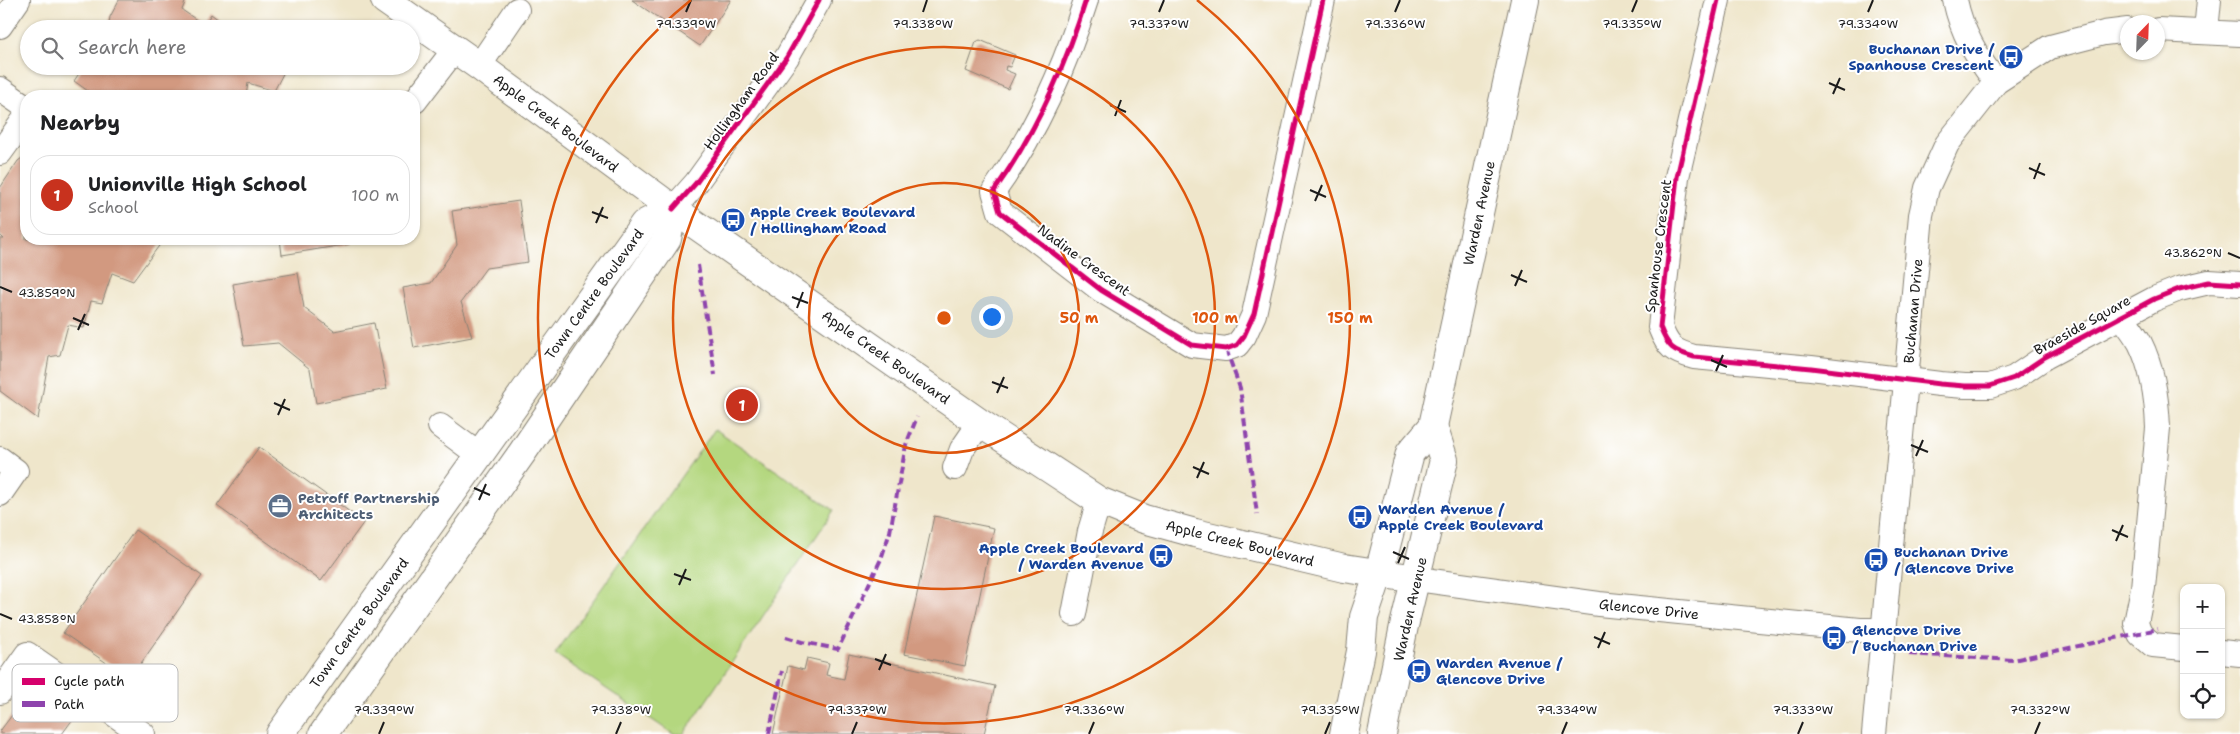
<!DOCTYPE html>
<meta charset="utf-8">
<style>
body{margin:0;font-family:"Shantell Sans",sans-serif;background:#f6f6f6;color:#202124}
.controls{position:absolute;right:15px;bottom:15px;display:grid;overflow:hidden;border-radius:10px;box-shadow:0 1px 4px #0004}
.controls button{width:45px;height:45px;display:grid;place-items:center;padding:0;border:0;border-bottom:1px solid #e0e0e0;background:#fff;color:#202124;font:25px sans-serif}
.compass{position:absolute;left:2120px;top:15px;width:45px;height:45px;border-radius:50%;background:#fff;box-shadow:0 1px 4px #0004;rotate:23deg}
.you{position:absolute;left:991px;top:316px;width:18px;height:18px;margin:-12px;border:4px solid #fff;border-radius:50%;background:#1a73e8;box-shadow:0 0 0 8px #1a73e833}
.badge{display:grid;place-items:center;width:32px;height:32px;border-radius:50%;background:#c8321e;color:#fff;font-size:16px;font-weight:700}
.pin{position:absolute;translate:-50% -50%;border:2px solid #fff;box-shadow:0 1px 5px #0006}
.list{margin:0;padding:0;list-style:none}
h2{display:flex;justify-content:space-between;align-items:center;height:65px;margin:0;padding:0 20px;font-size:21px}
h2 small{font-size:16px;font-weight:400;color:#757577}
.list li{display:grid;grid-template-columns:32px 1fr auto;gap:15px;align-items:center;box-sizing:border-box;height:80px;margin:0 10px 10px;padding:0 10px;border:1px solid #e0e0e0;border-radius:20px}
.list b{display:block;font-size:19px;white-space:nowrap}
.list p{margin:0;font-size:16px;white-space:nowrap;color:#757577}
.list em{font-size:16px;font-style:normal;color:#757577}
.icon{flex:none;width:28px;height:28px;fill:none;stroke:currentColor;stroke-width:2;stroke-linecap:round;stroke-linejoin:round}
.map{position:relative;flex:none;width:2240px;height:734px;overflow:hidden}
.search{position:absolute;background:#fff;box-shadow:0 1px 4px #0004;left:20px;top:20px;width:400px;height:55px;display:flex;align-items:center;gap:12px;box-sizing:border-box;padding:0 18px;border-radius:28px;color:#757577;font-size:19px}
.panel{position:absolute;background:#fff;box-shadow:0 1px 4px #0004;left:20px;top:90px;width:400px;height:155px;border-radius:20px}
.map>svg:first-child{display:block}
.green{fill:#b4d77f;stroke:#687a4e}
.building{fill:#d29980}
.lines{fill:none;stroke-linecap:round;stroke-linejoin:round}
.minor-casing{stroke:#868174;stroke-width:26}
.major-casing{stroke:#868174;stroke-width:30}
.minor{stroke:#fff;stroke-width:24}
.major{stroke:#fff;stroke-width:28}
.quiet{stroke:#8e44ad;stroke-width:4;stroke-dasharray:8 4;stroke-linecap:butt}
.cycleway-casing{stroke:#fff;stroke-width:8}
.cycleway{stroke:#d6006c;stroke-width:5}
.ticks{fill:none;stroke:#1c1c1c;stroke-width:2}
.ring{fill:none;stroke:#de560d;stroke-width:2.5}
.labels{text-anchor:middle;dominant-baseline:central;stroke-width:4;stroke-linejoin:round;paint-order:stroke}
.transit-label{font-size:14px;font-weight:bold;fill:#164399;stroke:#fff;text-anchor:start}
.street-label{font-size:14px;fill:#1c1c1c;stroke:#fff}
.service-label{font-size:14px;font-weight:bold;fill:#4e5e75;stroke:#fff;text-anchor:start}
.key{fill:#fff;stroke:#bbb;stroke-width:1}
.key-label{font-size:14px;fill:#1c1c1c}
.ticks-label{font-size:12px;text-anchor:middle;fill:#1c1c1c;stroke:#fff;stroke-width:4;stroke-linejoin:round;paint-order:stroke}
.centre{fill:#de560d;stroke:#fff;stroke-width:2.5}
.ring-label{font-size:15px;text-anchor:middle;font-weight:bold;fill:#de560d;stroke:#fff;stroke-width:4;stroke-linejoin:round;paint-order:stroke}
</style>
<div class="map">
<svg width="2240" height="734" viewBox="0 0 2240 734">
<rect width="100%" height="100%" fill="#fff"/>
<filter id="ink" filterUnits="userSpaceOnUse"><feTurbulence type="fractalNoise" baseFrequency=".02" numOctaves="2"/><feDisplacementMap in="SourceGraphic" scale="10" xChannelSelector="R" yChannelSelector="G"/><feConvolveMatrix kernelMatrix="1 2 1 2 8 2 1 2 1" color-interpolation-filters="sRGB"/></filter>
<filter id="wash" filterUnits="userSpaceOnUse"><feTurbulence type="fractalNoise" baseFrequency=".0096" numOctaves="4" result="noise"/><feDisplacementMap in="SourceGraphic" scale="20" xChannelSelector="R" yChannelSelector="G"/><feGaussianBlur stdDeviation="1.12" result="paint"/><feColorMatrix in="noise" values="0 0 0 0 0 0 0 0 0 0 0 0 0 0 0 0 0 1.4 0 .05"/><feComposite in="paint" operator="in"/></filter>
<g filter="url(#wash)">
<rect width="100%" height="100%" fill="#efe6cb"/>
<polygon class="green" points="715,429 834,510 684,734 673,734 555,654"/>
<g id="blocks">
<g class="building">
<polygon points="119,0 186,0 182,10 204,25 211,14 231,29 108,29 110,17"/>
<polygon points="632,0 731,0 700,46"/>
<polygon points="980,40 1015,55 1010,67 1006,66 1005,70 1015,74 1008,89 966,71 976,42"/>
<polygon points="84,66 287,66 274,91 248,83 246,96 95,96 74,81"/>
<polygon points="26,155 26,239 164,239 133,281 112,273 102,303 91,301 84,328 68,325 60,355 49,357 38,419 0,391 0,239 4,239 0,235 0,188 18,161"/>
<polygon points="519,201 528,262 486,268 461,302 472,337 414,348 403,288 431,283 457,245 452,211"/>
<polygon points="280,239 349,239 350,244 282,255"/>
<polygon points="298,273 304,308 334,331 374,323 387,389 316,403 310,369 278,343 244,346 233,284"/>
<polygon points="259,447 364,522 321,581 217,506"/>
<polygon points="934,516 994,528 965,666 904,654"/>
<polygon points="135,530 202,576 130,679 63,633"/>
<polygon points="849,654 995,686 984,734 773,734 788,666 804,670 807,658 829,663 826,675 844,679"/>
<polygon points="40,678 81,708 62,734 0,734 0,731"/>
</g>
</g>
</g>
<g filter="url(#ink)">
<use href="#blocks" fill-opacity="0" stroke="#868174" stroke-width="1"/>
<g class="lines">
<defs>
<g id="minor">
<path d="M 1086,0 C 1065,67 1035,134 994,191 L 1000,212 L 1101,290 L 1192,345 L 1226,349 L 1237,345 L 1244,336 L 1254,314 L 1323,0"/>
<path d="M 1718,0 L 1677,177 L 1660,327 C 1668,348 1673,351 1694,357 L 1811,368 L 1940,384 L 1965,386 L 1990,386 L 2014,378 L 2045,357 L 2154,299 L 2179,289 L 2209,282 L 2240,284"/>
<path d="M 1955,0 C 1962,33 1976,56 1996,82"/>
<polyline points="0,26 18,0"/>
<polyline points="2158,30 2240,34"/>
<polyline points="2206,31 2209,0"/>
<polyline points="479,66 517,10"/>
<polyline points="0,89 26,107"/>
<polyline points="415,101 455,49"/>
<polyline points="0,153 26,117"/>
<polyline points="673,209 696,183 787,57 819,0"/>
<path d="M 2122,317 C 2128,325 2135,334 2140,343 C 2153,369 2157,400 2158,428 L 2143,588 L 2136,623 L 2140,634 L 2153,645 L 2184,648"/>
<polyline points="440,426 479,455"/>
<polyline points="0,459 16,471 0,494"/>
<polyline points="955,468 962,449 980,423"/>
<polyline points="1417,579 1599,604 1860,630 1883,630"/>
<polyline points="1074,614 1090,531 1099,501"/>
<polyline points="2221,652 2240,654"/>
<polyline points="0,692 27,654 143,734"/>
<polyline points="1874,734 1921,215 1927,188 1947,144 1996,82 2050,47 2104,33 2128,30"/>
</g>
<g id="major">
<polyline points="385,0 479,66 673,209 980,423 1099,501 1144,519 1195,533 1344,568 1417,579"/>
<polyline points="280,734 644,224 673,209"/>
<polyline points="323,734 522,453 667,239 673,209"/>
<polyline points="1344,734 1361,651 1364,617 1379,573 1410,453 1433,426 1525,0"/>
<polyline points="1382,734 1404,626 1444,460 1433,426"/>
</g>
</defs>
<use href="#minor" class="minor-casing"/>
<use href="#major" class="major-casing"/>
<use href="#minor" class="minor"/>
<use href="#major" class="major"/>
<g class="quiet">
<polyline points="698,265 715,375"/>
<polyline points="1226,349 1240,388 1257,514"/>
<polyline points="786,637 802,642 838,649 881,559 890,532 906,445 917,417"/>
<polyline points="1909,654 2013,660 2158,629"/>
<polyline points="769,734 782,671"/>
</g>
<defs>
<g id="cycleway">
<path d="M 1086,0 C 1065,67 1035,134 994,191 L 1000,212 L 1101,290 L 1192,345 L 1226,349 L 1237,345 L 1244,336 L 1254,314 L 1323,0"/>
<path d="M 1718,0 L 1677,177 L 1660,327 C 1668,348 1673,351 1694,357 L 1811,368 L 1940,384 L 1965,386 L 1990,386 L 2014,378 L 2045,357 L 2154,299 L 2179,289 L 2209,282 L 2240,284"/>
<polyline points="673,209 696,183 787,57 819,0"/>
</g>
</defs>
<use href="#cycleway" class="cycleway-casing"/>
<use href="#cycleway" class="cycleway"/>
</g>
</g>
<path class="ticks" d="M 686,12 L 691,0M 923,12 L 927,0M 1159,12 L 1164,0M 1395,12 L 1400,0M 1632,12 L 1637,0M 1868,12 L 1873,0M 1829,83 L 1845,90M 1833,94 L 1840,78M 1110,105 L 1126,112M 1115,116 L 1121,100M 2029,168 L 2045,175M 2034,179 L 2040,163M 1310,190 L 1326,197M 1315,201 L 1322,185M 592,212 L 608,218M 596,223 L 603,207M 2228,253 L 2240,258M 1511,275 L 1527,282M 1515,286 L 1522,270M 0,287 L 12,292M 792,297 L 808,303M 797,308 L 803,292M 73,318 L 89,325M 78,330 L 85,314M 1711,360 L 1727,367M 1716,371 L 1723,355M 992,382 L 1008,388M 997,393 L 1004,377M 274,403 L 290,410M 278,415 L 285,399M 1911,445 L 1928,452M 1916,456 L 1923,440M 1193,467 L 1209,474M 1197,478 L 1204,462M 474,488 L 490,495M 479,500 L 486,484M 2112,530 L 2128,537M 2116,541 L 2123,525M 1393,552 L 1409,559M 1398,563 L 1405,547M 674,574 L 691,580M 679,585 L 686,569M 0,614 L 12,619M 1594,637 L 1610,644M 1598,648 L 1605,632M 875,659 L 891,665M 879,670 L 886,654M 379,734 L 384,722M 616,734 L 621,722M 852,734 L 857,722M 1089,734 L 1094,722M 1325,734 L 1330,722M 1562,734 L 1567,722M 1798,734 L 1803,722M 2035,734 L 2040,722"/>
<g class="ring">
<circle cx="944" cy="318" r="135"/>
<circle cx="944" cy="318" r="271"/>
<path d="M1197 0A406 406 0 1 1 691 0"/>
</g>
<defs>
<symbol id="bus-disc" viewBox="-11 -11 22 22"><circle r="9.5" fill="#1a4fb4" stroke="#fff"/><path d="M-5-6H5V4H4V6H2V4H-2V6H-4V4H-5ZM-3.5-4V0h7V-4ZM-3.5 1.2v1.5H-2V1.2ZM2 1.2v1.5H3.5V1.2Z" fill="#fff"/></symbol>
<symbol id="office-disc" viewBox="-11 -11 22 22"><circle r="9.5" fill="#5c6f8a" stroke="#fff"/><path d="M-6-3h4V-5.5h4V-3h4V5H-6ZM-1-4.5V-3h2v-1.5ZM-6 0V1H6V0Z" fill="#fff"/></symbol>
</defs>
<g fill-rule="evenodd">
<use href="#bus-disc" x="1997" y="43" width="28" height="28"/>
<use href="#bus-disc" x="719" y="206" width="28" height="28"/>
<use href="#office-disc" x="266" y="492" width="28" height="28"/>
<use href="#bus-disc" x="1346" y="503" width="28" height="28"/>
<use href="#bus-disc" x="1147" y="542" width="28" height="28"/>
<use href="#bus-disc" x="1862" y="546" width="28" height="28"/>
<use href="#bus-disc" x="1820" y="624" width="28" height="28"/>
<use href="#bus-disc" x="1405" y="657" width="28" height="28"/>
</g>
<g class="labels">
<g class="transit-label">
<text x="1994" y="49" text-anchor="end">Buchanan Drive /<tspan x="1994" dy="16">Spanhouse Crescent</tspan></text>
<text x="750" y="212">Apple Creek Boulevard<tspan x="750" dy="16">/ Hollingham Road</tspan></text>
<text x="1378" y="509">Warden Avenue /<tspan x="1378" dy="16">Apple Creek Boulevard</tspan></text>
<text x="1144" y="548" text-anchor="end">Apple Creek Boulevard<tspan x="1144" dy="16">/ Warden Avenue</tspan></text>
<text x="1894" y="552">Buchanan Drive<tspan x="1894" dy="16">/ Glencove Drive</tspan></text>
<text x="1852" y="630">Glencove Drive<tspan x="1852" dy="16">/ Buchanan Drive</tspan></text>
<text x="1436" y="663">Warden Avenue /<tspan x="1436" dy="16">Glencove Drive</tspan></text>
</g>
<g class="street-label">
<text transform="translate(741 101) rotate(-54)">Hollingham Road</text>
<text transform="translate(556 123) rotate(37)">Apple Creek Boulevard</text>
<text transform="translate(1479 213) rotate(-78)">Warden Avenue</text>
<text transform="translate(1658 246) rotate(-83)">Spanhouse Crescent</text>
<text transform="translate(1084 260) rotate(36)">Nadine Crescent</text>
<text transform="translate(594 294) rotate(-54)">Town Centre Boulevard</text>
<text transform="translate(1913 311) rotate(-85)">Buchanan Drive</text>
<text transform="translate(2082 325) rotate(-29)">Braeside Square</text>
<text transform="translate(886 357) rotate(35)">Apple Creek Boulevard</text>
<text transform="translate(1240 543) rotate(14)">Apple Creek Boulevard</text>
<text transform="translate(1410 609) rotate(-77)">Warden Avenue</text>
<text transform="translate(1649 609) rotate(6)">Glencove Drive</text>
<text transform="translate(359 623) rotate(-54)">Town Centre Boulevard</text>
</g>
<g class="service-label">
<text x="298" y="498">Petroff Partnership<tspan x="298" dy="16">Architects</tspan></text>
</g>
</g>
<rect x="12" y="664" width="166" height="58" rx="8" class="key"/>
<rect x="22" y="678" width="23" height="7" fill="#d6006c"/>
<rect x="22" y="701" width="23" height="6" fill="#8e44ad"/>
<g class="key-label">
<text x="54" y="686">Cycle path</text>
<text x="54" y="709">Path</text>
</g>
<g class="ticks-label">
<text x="686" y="28">79.339°W</text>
<text x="1632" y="28">79.335°W</text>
<text x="1868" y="28">79.334°W</text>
<text x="923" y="28">79.338°W</text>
<text x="1159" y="28">79.337°W</text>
<text x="1395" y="28">79.336°W</text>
<text x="2193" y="257">43.862°N</text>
<text x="47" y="297">43.859°N</text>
<text x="47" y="623">43.858°N</text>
<text x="384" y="714">79.339°W</text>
<text x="621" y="714">79.338°W</text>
<text x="857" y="714">79.337°W</text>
<text x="1094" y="714">79.336°W</text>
<text x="1330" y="714">79.335°W</text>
<text x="1567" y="714">79.334°W</text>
<text x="1803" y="714">79.333°W</text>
<text x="2040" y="714">79.332°W</text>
</g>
<circle cx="944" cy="318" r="8" class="centre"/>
<g class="ring-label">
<text x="1079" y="323">50 m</text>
<text x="1215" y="323">100 m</text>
<text x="1350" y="323">150 m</text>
</g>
</svg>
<div class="controls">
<button>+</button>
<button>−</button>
<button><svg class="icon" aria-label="locate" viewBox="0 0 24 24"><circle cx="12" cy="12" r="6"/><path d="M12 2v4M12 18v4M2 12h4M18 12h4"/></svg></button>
</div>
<svg class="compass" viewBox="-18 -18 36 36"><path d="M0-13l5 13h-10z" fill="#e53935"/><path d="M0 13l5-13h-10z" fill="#757577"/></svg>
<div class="you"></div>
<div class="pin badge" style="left:742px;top:405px">1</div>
<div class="search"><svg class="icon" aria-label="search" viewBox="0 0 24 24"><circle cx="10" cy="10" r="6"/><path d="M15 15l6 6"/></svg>Search here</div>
<section class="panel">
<h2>Nearby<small></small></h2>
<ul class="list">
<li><span class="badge">1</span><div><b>Unionville High School</b><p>School</p></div><em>100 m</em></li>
</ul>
</section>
</div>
